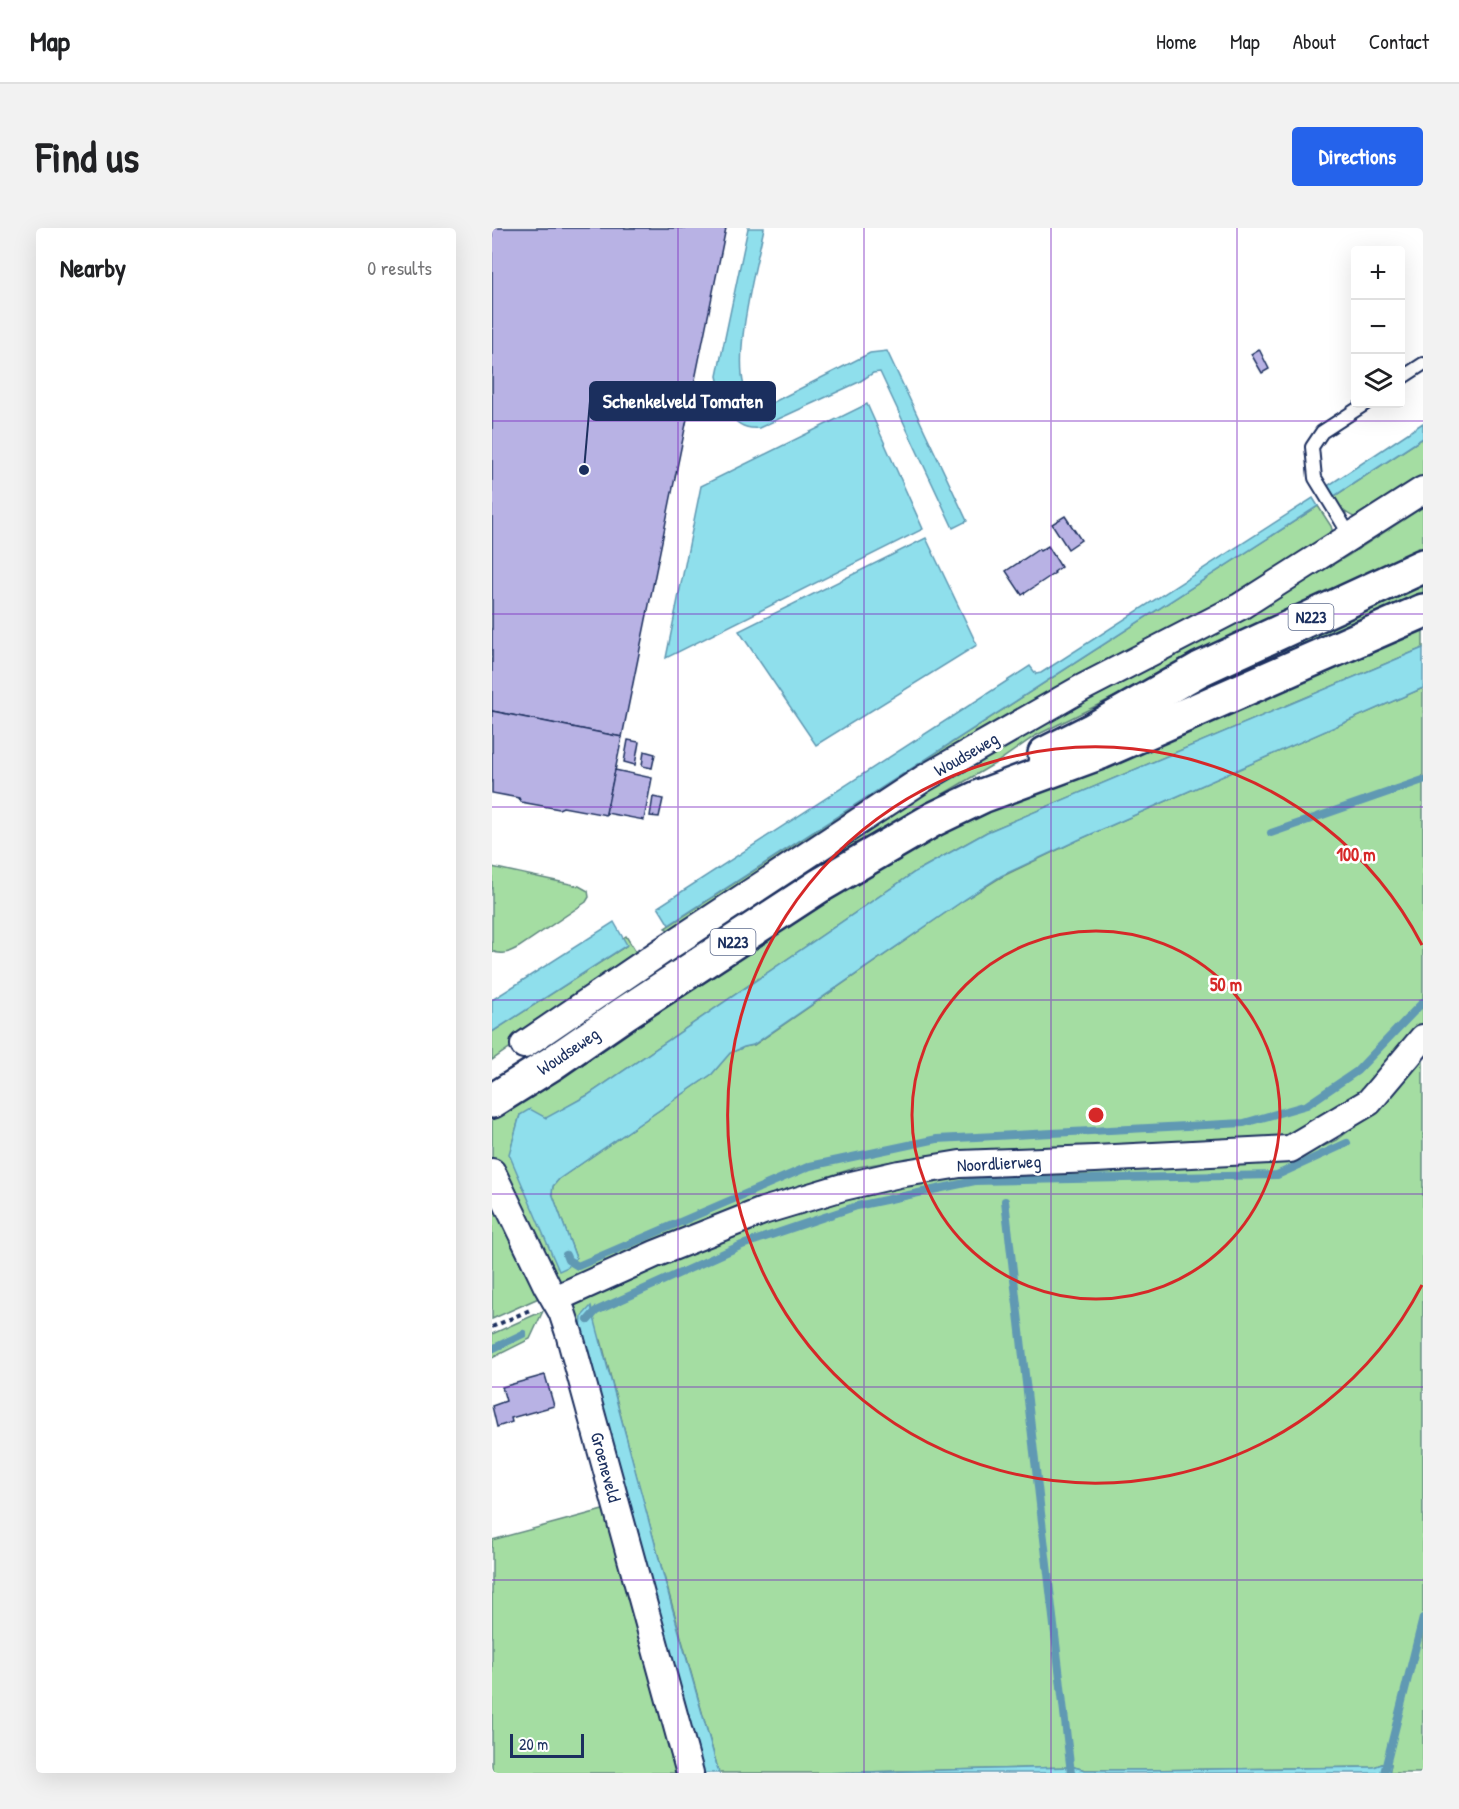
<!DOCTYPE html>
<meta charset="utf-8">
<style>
body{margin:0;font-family:"Patrick Hand",sans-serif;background:#f2f2f2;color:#202124}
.controls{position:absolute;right:18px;top:18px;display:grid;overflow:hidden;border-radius:6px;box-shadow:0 6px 24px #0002}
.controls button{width:54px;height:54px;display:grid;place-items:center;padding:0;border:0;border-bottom:2px solid #e0e0e0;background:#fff;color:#202124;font:30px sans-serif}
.scale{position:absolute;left:18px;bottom:15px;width:74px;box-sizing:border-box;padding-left:6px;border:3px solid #1b2f5e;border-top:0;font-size:16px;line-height:21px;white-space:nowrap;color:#1b2f5e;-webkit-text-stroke:4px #fff;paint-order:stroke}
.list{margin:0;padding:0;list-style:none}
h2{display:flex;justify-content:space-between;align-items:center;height:78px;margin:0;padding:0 24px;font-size:26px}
h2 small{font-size:20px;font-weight:400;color:#757577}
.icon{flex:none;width:33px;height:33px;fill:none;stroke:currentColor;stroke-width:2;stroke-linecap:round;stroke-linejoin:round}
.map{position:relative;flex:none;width:931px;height:1545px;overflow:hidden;border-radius:6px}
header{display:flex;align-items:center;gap:36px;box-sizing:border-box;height:84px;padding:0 30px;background:#fff;border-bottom:2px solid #e0e0e0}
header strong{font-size:28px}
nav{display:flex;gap:33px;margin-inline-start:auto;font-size:21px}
.intro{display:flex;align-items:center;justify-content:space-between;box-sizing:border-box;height:144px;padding:0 36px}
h1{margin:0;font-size:42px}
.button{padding:15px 27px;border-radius:6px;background:#2563eb;color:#fff;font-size:21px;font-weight:700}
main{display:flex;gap:36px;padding:0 36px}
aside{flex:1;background:#fff;border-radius:6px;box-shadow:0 6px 24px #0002}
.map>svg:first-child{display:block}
.green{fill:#a4dda2;stroke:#608680;stroke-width:1.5}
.water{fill:#8fdfec;stroke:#6199b3;stroke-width:1.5}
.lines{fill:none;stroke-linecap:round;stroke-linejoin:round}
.stream{stroke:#6199b3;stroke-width:8}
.building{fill:#b8b2e4;stroke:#1b2f5e;stroke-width:1.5}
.lane-casing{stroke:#1b2f5e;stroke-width:16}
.street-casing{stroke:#1b2f5e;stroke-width:30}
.primary-casing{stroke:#1b2f5e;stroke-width:38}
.path{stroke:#1b2f5e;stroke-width:4;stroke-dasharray:4.5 4.5;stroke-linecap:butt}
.lane{stroke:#fff;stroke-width:12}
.street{stroke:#fff;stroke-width:26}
.primary{stroke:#fff;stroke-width:33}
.grid{fill:none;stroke:#7b2cbf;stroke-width:1.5;stroke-opacity:0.55}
.ring{fill:none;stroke:#d62828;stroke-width:3}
.labels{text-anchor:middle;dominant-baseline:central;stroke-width:5;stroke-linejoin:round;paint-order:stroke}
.shield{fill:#fff;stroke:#5f6d8e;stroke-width:1.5}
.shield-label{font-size:16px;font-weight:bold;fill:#1b2f5e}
.street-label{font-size:18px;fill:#1b2f5e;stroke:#fff}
.centre{fill:#d62828;stroke:#fff;stroke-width:3}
.ring-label{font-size:18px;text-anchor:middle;font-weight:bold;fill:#d62828;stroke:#fff;stroke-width:5;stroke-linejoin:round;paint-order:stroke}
.leader{fill:none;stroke:#1b2f5e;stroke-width:2}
.callout-dot{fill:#1b2f5e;stroke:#fff;stroke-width:2}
.callout{fill:#1b2f5e;stroke:#1b2f5e;stroke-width:2}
.callout-label{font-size:20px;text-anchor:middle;font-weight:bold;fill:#fff}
</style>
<header>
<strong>Map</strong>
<nav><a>Home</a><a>Map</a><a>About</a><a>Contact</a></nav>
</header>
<div class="intro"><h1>Find us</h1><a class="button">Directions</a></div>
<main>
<aside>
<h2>Nearby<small>0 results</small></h2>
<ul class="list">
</ul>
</aside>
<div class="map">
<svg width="931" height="1545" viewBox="0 0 931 1545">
<rect width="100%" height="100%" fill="#fff"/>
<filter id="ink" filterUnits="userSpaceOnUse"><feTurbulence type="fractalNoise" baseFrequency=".0167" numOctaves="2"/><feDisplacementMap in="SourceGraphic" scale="12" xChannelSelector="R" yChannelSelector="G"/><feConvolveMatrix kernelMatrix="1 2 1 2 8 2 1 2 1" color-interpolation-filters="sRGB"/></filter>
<g filter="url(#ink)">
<g class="green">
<path d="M 931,210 L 931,250 L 864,290 C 853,285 846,280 841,269 Z"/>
<polygon points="826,278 839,298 842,308 178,703 173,700"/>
<polygon points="931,279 931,320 691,435 543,508 504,535 361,619 249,690 207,720 201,719 488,527 779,373 857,327"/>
<polygon points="931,355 931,366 841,404 731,464 631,496 793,417"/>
<path d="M 931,396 L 931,420 L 495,604 L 423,644 L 96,867 L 54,891 L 48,888 L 28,887 L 19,920 L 84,1030 L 60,965 L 61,958 L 67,951 L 220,846 L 238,825 L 252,819 L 262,817 L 472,672 L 509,649 L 586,612 L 931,460 L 931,798 C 894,840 859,884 805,904 C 793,908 781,910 769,913 L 437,927 L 366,939 L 299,960 L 65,1063 L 0,930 L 0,892 C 136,807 266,712 404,631 C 438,611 474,595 509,577 Z"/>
<path d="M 0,639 L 87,658 L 96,663 L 97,669 L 94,674 L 27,719 C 18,724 10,728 0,723 Z"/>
<polygon points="134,708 145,726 144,732 0,832 0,804 134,718 131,710"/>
<polygon points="931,829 931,1545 897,1545 899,1536 890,1536 882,1539 653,1542 593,1542 582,1539 327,1545 227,1545 148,1262 109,1112 89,1101 77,1076 304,979 444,949 776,935 812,927 845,912 888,878"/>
<polygon points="0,954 51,1068 0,1091"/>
<polygon points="51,1083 38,1111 0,1130 0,1106"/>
<polygon points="118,1280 190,1545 0,1545 0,1312"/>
</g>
<g class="water">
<path d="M 256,0 L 272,0 C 265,36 234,144 259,173 C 264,178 270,177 276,177 L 378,125 L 395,123 L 475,293 L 461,300 L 388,144 L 381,145 L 367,154 L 267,200 C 237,203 230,172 225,148 Z"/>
<polygon points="375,176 431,301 174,430 209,258"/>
<polygon points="931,195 931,210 841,269 834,259"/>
<polygon points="821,270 826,278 177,697 166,679 538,438 544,446 549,445"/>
<polygon points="434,310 485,417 324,517 247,403"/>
<polygon points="931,420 931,460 586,612 509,648 472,672 261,817 252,819 238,825 220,846 67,951 61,958 60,965 84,1030 76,1039 67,1043 17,926 28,887 38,881 54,890 96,867 423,644 495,604"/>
<polygon points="122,694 135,717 0,804 0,772"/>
<polygon points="99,1078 180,1379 227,1545 208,1545 89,1101 90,1088"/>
<polygon points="890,1536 899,1536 897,1545 327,1545 582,1539 593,1542 653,1542 882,1539"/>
</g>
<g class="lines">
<g class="stream">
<polyline points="779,605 931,552"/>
<polyline points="513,973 579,1545"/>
<polyline points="74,1027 76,1032 86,1038 318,938 445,911 752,895 815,877 865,843 931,774"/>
<polyline points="96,1092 104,1083 250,1017 365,978 483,953 785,947 855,915"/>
<polyline points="0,1121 31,1106"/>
<polyline points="892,1545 931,1390"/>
</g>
</g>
<g class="building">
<polygon points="0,0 234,0 130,509 0,483"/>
<polygon points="767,121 777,141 770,145 759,126"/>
<polygon points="573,288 589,312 576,321 560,296"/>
<polygon points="556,318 569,339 562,344 563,345 530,367 514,343 547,321 548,323"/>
<polygon points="0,483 130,509 114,587 71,579 67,581 29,574 27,570 0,565"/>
<polygon points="136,512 147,514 143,537 132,534"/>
<polygon points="152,523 163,526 160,540 150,538"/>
<polygon points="123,542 160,550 152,592 114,585"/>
<polygon points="161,569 171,571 167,589 158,588"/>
<polygon points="53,1147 62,1178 19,1190 20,1194 5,1199 0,1178 14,1173 10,1159"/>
</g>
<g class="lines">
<defs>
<g id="lane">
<polyline points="908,151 931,136"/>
<polyline points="859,309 823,250 820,219 830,204 873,176"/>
</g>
<g id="street">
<polyline points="32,817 170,723 431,551 590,460 749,378 931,262"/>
<polyline points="0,944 55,1058 70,1084 77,1105 198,1545"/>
<polyline points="63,1071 163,1026 271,983 351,959 407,946 468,936 603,931 798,921 877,874 931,810"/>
</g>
<g id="primary">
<polyline points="553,526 599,503 708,441 931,338"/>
<polyline points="0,873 59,836 133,785 327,658 442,591 490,568 609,524 931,383"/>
</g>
</defs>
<use href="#lane" class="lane-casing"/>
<use href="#street" class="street-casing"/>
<use href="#primary" class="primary-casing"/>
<polyline class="path" points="0,1099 40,1081"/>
<use href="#lane" class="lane"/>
<use href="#street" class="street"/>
<use href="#primary" class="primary"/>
</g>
</g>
<path class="grid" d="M 186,0 L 186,1545M 372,0 L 372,1545M 559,0 L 559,1545M 745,0 L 745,1545M 0,193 L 931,193M 0,386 L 931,386M 0,579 L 931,579M 0,772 L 931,772M 0,966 L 931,966M 0,1159 L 931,1159M 0,1352 L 931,1352"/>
<g class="ring">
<circle cx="604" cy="887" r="184"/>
<path d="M930 1057A368 368 0 1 1 930 717"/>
</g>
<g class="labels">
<g class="shield">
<rect x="796.5" y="376" width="45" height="26" rx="4.5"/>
<rect x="218.5" y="701" width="45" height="26" rx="4.5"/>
</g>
<g class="shield-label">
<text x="819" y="389">N223</text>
<text x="241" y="714">N223</text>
</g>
<g class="street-label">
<text transform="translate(474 526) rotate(-30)">Woudseweg</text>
<text transform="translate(76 823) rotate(-34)">Woudseweg</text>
<text transform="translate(507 935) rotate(-3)">Noordlierweg</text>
<text transform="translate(114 1239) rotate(75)">Groeneveld</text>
</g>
</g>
<circle cx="604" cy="887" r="9" class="centre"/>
<g class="ring-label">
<text x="864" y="633">100 m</text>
<text x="734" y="763">50 m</text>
</g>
<path class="leader" d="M92 242L98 173"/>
<circle class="callout-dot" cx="92" cy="242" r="6"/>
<rect class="callout" x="98" y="154" width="185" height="38" rx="6"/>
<g class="callout-label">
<text x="191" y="180">Schenkelveld Tomaten</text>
</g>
</svg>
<div class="controls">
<button>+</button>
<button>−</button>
<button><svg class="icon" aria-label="layers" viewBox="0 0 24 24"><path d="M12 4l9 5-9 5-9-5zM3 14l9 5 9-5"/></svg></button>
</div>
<div class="scale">20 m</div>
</div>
</main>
